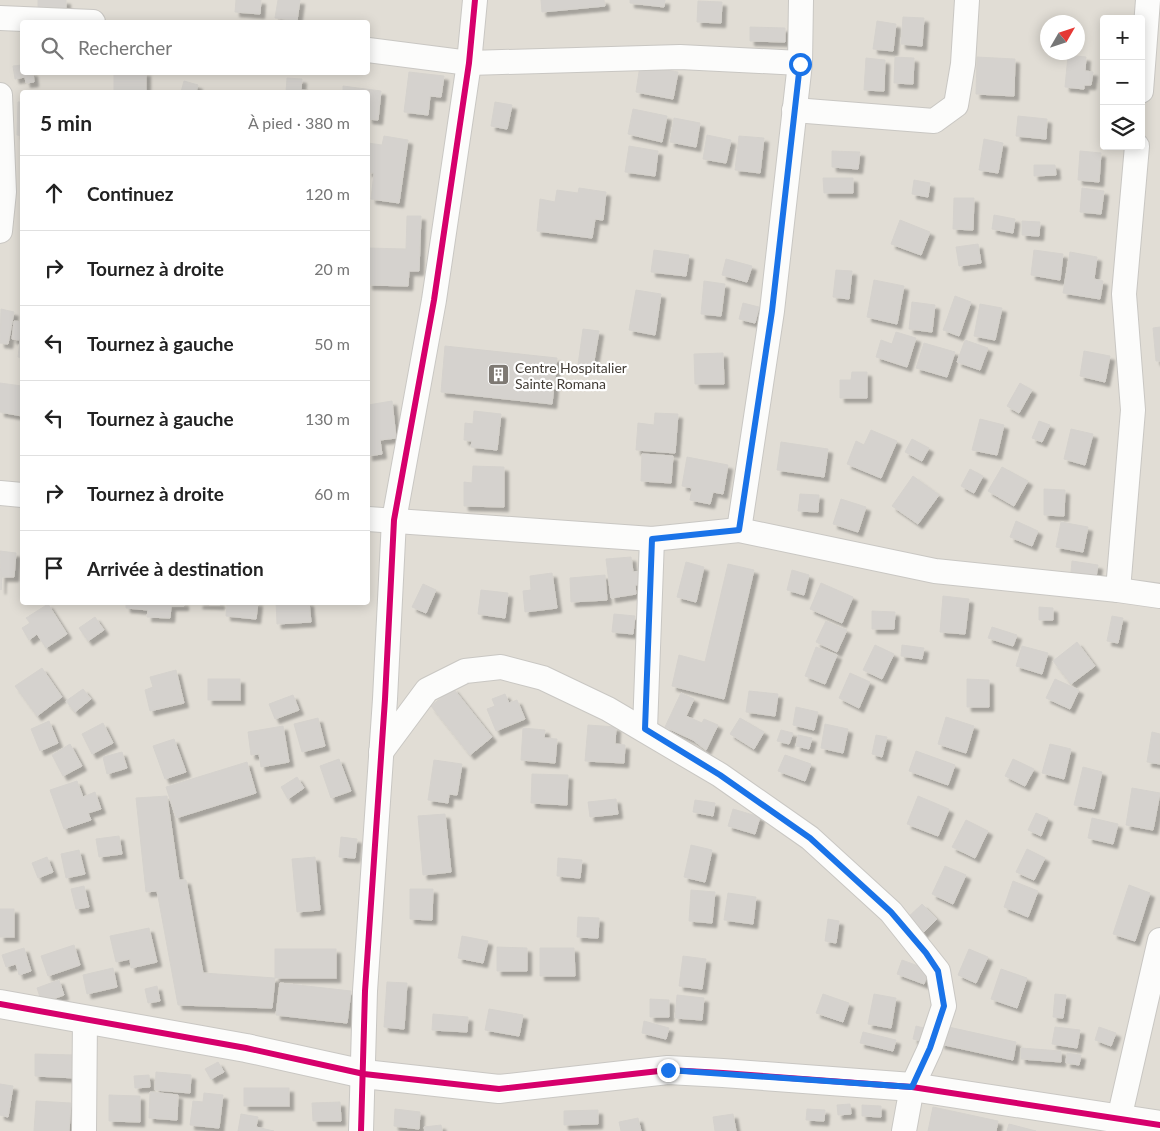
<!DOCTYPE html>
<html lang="fr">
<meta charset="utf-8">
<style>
body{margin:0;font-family:Lato,sans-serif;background:#f2f2f2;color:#222}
.controls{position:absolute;right:15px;top:15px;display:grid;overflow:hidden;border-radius:5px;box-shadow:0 2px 12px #0003}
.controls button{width:45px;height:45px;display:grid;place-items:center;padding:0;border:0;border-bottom:1px solid #e0e0e0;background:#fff;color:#222;font:25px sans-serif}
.compass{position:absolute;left:1040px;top:15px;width:45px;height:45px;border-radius:50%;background:#fff;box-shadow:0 2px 12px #0003;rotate:51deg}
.stop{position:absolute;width:15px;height:15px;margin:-11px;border:4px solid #1a73e8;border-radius:50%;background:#fff}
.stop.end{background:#1a73e8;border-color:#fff;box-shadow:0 1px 5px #0008}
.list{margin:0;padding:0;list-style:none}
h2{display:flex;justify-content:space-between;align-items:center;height:65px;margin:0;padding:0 20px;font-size:21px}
h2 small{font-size:16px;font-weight:400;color:#767676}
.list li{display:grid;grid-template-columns:32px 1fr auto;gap:15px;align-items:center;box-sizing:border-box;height:75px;padding:0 20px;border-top:1px solid #e0e0e0}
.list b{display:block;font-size:19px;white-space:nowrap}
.list em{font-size:16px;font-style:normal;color:#767676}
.icon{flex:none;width:28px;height:28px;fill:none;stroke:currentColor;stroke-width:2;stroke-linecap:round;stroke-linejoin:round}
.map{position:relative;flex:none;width:1160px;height:1131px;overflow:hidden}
.search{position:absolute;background:#fff;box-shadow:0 2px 12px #0003;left:20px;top:20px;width:350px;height:55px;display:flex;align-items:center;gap:12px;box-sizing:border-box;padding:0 18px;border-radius:5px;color:#767676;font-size:19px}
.panel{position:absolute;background:#fff;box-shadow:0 2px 12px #0003;left:20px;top:90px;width:350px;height:515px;border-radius:5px}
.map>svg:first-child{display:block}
.residential{fill:#e1ddd5;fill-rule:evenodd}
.building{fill:#d5d2ce;stroke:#d5d2cd;filter:url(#shadow)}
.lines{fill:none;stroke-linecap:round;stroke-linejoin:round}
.minor-casing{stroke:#c9c7c3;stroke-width:26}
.tertiary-casing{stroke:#c9c7c3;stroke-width:30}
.minor{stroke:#fcfcfb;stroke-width:24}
.tertiary{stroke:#fcfcfb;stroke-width:28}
.cycleway-casing{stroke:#fff;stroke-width:9}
.cycleway{stroke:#d6006c;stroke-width:6}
.route{stroke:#1a73e8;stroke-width:6}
.labels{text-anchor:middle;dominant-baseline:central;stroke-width:4.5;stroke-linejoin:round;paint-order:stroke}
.poi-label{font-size:14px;fill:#423c35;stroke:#fff;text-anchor:start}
</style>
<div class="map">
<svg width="1160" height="1131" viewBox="0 0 1160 1131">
<defs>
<filter id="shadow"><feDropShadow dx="4.5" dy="4.5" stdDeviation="1" flood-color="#0004"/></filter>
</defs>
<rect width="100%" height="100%" fill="#edebe7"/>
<path class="residential" d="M 0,0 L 1160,0 L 1160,1131 L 0,1131 ZM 1104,19 L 1141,19 L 1141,146 L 1104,146 ZM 22,22 L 368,22 L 368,72 L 22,72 ZM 1048,22 L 1078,22 L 1078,52 L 1048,52 ZM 22,92 L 368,92 L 368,602 L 22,602 Z"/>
<g class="building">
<polygon points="38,0 66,0 66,13 38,12"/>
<polygon points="236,0 261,0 260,14 235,12"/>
<polygon points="278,0 300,0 297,21 275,18"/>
<polygon points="541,0 604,0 605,6 542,12"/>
<polygon points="630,0 665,0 664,7 630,3"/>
<polygon points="698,1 722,2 721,23 697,22"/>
<polygon points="903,17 924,18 922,46 901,44"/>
<polygon points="877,21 896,24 893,51 873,49"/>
<polygon points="750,27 785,28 785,42 750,41"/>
<polygon points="1068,55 1086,57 1085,71 1093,72 1091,85 1084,85 1084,89 1065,87"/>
<polygon points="895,57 914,58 913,84 894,83"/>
<polygon points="977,57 1015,59 1014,96 976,94"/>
<polygon points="866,58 885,60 884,91 864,90"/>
<polygon points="22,65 22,72 33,72 34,82 26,83 25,77 15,79 13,66"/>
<polygon points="640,65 678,72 673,99 636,92"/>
<rect x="114" y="72" width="32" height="19"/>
<polygon points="409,72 444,76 441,97 430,96 428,115 404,112"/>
<polygon points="287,78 302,79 301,90 325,92 286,92"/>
<polygon points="184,81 198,85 196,92 181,92"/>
<polygon points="343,86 381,91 378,120 368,119 368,92 343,92"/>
<polygon points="18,102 22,102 22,136 17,135"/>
<polygon points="495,102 512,105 507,129 491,126"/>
<polygon points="633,109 667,116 662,142 628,134"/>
<polygon points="1018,116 1047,119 1046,139 1016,136"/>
<polygon points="674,118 700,123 696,147 670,142"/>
<polygon points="707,135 731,140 726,163 703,159"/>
<polygon points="384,136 408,140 399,203 371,199 374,173 368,172 368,143 382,145"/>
<polygon points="739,136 764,138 760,173 735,170"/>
<polygon points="984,139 1003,143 998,173 979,170"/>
<polygon points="629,146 658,151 655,176 625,172"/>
<polygon points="832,151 860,152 858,169 832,167"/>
<polygon points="1080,151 1101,153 1099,182 1078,180"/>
<polygon points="1034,165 1055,165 1056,175 1034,176"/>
<polygon points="823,178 853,178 853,193 824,193"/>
<polygon points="914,180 930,183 928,197 912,194"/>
<polygon points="579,188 606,192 603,220 595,219 592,238 537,231 540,199 555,202 557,190 578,193"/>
<polygon points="1082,188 1104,191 1101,214 1080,212"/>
<polygon points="954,198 974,198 973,230 953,229"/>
<polygon points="994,215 1015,219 1013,233 992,229"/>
<polygon points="407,216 421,216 419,271 409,271 408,286 368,285 369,248 406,249"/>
<polygon points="900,220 930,232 921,255 891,244"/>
<polygon points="1022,221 1040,222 1039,236 1022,235"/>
<polygon points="978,244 981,263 959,266 956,247"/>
<polygon points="654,250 689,255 686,276 651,272"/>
<polygon points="1034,250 1063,254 1060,280 1031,275"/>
<polygon points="1070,252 1097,257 1094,279 1103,281 1100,299 1063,293"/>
<polygon points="726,259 752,266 747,282 722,275"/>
<polygon points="836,270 852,271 849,299 833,297"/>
<polygon points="874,280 904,286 897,324 867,317"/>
<polygon points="704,281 725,284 721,316 701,314"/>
<polygon points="636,290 661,294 655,335 629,330"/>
<polygon points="955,296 971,302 959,336 943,330"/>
<polygon points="912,302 935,305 932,332 909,329"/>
<polygon points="743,303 759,307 755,323 739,319"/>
<polygon points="980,304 1002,308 995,340 974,336"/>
<polygon points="1,309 14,312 8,344 0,343"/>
<polygon points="14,321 22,322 22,358 18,357 20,340 12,339"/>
<polygon points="1160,327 1160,361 1156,361 1153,328"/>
<polygon points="583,329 599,331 593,367 578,365"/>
<polygon points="896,332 916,338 907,367 876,357 881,340 892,344"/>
<polygon points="965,340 988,348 980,370 957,362"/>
<polygon points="924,343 955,352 947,377 916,368"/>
<polygon points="445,346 557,358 552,404 441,392"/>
<polygon points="1084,351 1110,356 1105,382 1080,376"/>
<polygon points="723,353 724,384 695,384 694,354"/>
<polygon points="852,372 867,372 867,398 840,398 840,380 851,380"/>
<polygon points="0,383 22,386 22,416 0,412"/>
<polygon points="1020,383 1032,390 1019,413 1007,406"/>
<polygon points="392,401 396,438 380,440 382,454 368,456 368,405"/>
<polygon points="474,411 501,414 497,450 471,447 472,441 464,440 465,423 473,424"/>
<polygon points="655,413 678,414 675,453 636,450 638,423 654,425"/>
<polygon points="980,419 1004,425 997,455 972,450"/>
<polygon points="1039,421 1050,425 1042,442 1032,438"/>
<polygon points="1071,429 1093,434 1085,465 1064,459"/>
<polygon points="871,430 897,441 881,478 847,464 856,441 864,445"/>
<polygon points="912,439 929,448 922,461 905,452"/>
<polygon points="781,442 828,449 824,477 777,470"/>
<polygon points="642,454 673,456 671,483 641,481"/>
<polygon points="687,457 728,465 723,494 713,492 710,504 690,500 692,488 682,486"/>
<polygon points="473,466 504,467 504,507 464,506 464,482 472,483"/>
<polygon points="1002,467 1028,481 1014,506 988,491"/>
<polygon points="970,469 983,476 974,493 961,486"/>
<polygon points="913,476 939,495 918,524 892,506"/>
<polygon points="1044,489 1065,490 1064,516 1044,515"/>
<polygon points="800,494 819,495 818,512 798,511"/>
<polygon points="841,499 866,507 858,532 833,524"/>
<polygon points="1016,521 1038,531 1032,546 1010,537"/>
<polygon points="1061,522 1088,527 1083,552 1056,547"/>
<polygon points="0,551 16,553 14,577 2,577 1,590"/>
<polygon points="631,557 633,572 642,571 644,584 635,585 636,594 611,598 606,559"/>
<polygon points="1072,561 1098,565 1096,577 1071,572"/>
<polygon points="686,562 704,567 696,602 677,597"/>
<polygon points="728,564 754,570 724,699 672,686 679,655 705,662"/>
<polygon points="792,570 809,575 804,595 787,590"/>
<polygon points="552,573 557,608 525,612 523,591 531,590 530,576"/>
<polygon points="605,575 607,600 571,602 570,578"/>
<polygon points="821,583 853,597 842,623 810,609"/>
<polygon points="423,584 436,590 426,613 412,607"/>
<polygon points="481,590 508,593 505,618 478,614"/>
<polygon points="943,596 969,599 965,634 940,632"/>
<polygon points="126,602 184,602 184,606 171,606 170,618 147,617 148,610 126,608"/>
<polygon points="199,602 220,602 220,605 198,604"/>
<polygon points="227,602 258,602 256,619 226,616"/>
<polygon points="276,602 309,602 311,622 277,624"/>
<polygon points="48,604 67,634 46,648 37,634 29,640 22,628 30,623 26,618"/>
<polygon points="1039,607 1053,608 1053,620 1039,620"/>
<polygon points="872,611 895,612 894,629 872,629"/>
<polygon points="614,614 635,616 633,634 612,632"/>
<polygon points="1112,616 1123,618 1118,643 1107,641"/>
<polygon points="95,617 104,630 88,641 79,628"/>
<polygon points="826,621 847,630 837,652 816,642"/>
<polygon points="992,627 1017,635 1013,646 988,638"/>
<polygon points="1077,642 1095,666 1071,684 1053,661"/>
<polygon points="875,645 894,654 882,679 863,670"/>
<polygon points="902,645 924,648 922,659 901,656"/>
<polygon points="1022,646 1048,653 1042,674 1016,666"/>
<polygon points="816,647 837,655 825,684 805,676"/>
<polygon points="42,668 62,697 37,716 15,686"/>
<polygon points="176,670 184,703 150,711 145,690 153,687 150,677"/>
<polygon points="850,673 870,682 859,708 839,698"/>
<rect x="208" y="679" width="32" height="21"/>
<polygon points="967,679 989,680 989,707 967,707"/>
<polygon points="1055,679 1079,690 1070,709 1046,698"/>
<polygon points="453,688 492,737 470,755 431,706"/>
<polygon points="83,689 91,699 75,712 66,701"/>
<polygon points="749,691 778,694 775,716 746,712"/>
<polygon points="681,693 694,699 686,716 702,723 704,719 718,725 706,750 693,740 665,727"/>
<polygon points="505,694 509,703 517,700 525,719 496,731 487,709 495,706 492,699"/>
<polygon points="293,695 299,710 275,719 269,704"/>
<polygon points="796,707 818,712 814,730 793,725"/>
<polygon points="946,717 974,726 966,753 938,744"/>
<polygon points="318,718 325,746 302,752 294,724"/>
<polygon points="740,718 764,732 754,749 730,734"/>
<polygon points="49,721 58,743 40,751 31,729"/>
<polygon points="103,723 113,743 92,754 82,734"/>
<polygon points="825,724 848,729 843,753 821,748"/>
<polygon points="588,725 616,727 615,744 625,745 624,763 585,761"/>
<polygon points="283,726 289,762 261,767 259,754 251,755 248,732"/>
<polygon points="523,728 545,730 544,738 557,739 555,763 521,760"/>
<polygon points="781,730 793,733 789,744 777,741"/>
<polygon points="1152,732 1160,734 1160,764 1147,762"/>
<polygon points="798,735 812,738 809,749 796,746"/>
<polygon points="876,735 887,737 882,757 872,754"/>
<polygon points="174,739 186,772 165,779 153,746"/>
<polygon points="70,744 82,766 63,776 52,755"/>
<polygon points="1050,744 1071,749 1064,779 1042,773"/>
<polygon points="916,751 955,765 948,785 909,771"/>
<polygon points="122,752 127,768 107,774 103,757"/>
<polygon points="785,755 811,764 805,781 778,771"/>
<polygon points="339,759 351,791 331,798 320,766"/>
<polygon points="1013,759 1034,769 1025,786 1005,776"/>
<polygon points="434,760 462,764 457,795 449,794 448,803 428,800"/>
<polygon points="247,762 256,793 176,818 166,787"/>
<polygon points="1083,767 1102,772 1094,809 1074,805"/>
<polygon points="532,774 568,775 567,805 531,803"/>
<polygon points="297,777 304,788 288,799 281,787"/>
<polygon points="77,781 83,797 95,792 101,809 88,813 91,820 64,829 50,790"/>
<polygon points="1132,788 1160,793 1153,830 1126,825"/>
<polygon points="167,796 179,880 186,880 203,973 275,978 272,1008 178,1005 157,891 146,892 136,798"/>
<polygon points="918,796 949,809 938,836 907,824"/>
<polygon points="616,799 618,814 590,817 588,802"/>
<polygon points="695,800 715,803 713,816 693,812"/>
<polygon points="733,809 760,817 755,834 728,826"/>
<polygon points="1036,813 1048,818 1041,836 1028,830"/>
<polygon points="445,814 451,872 423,875 418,816"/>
<polygon points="1092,818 1118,824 1113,844 1088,838"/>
<polygon points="966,820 988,831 975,858 952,847"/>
<polygon points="119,836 122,854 99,857 96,839"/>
<polygon points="341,837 357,839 355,858 339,857"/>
<polygon points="691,845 712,850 705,882 684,877"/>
<polygon points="1027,849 1045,858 1034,880 1016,872"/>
<polygon points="79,850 85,874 66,878 61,854"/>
<polygon points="47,857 53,872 38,878 32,863"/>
<polygon points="315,857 320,910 297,912 292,859"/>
<polygon points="558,858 582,860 580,878 557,876"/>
<polygon points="945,866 966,875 953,904 932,894"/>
<polygon points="1013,881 1038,891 1028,917 1004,907"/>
<polygon points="1129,885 1150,893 1135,941 1113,934"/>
<polygon points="84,886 89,907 76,909 71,889"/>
<polygon points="410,889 433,889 432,920 410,919"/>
<polygon points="691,890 715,892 712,923 689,921"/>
<polygon points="728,893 756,897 753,924 724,920"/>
<polygon points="922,904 937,919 920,936 905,920"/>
<rect x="0" y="909" width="14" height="28"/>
<polygon points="578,917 599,918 598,938 577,937"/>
<polygon points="828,919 839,921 836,943 825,941"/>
<polygon points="149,928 157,962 131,968 130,959 116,962 110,936"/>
<polygon points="462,936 488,941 483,963 458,958"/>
<polygon points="74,945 80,965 48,976 41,956"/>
<polygon points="497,947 527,948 527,971 497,971"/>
<polygon points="24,948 31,971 19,975 16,964 6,967 2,955"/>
<polygon points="540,948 574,948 575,976 540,976"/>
<rect x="275" y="949" width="61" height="29"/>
<polygon points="969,949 988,957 976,983 958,975"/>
<polygon points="683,956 706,959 702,989 679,986"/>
<polygon points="902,960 929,970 924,984 897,974"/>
<polygon points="113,968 117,987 87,994 83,975"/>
<polygon points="1001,969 1027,978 1017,1008 991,999"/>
<polygon points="59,980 64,995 42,1003 37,988"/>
<polygon points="387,982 407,983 404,1029 384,1027"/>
<polygon points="280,983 351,991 347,1023 276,1015"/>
<polygon points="157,986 160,1001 148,1003 145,989"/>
<polygon points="823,994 849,1003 843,1022 816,1013"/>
<polygon points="874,994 896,998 891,1028 868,1024"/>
<polygon points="1055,994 1066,995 1063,1018 1053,1017"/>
<polygon points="677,995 704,998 702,1020 675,1018"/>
<polygon points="650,999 669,1000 669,1017 650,1017"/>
<polygon points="489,1009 523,1015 519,1036 485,1030"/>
<polygon points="433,1014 468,1017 467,1032 432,1030"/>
<polygon points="644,1021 669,1028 666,1039 642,1033"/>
<polygon points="916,1026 928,1029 925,1042 913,1039"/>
<polygon points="944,1026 1016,1042 1013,1060 940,1044"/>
<polygon points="1055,1027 1080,1030 1077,1048 1052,1044"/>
<polygon points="1099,1027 1116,1033 1111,1046 1095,1040"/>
<polygon points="863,1032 896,1040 893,1051 860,1043"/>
<polygon points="1021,1048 1061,1051 1061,1062 1021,1059"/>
<polygon points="1067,1053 1081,1055 1079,1065 1066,1063"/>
<polygon points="35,1054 76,1055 76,1078 35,1076"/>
<polygon points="218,1062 224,1072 211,1079 205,1069"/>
<polygon points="156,1072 191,1075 190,1093 155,1090"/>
<polygon points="149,1075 150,1087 135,1088 134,1076"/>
<polygon points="0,1084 13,1086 8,1117 0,1115"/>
<rect x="244" y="1088" width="45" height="18"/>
<polygon points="150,1092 178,1095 177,1120 149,1118"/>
<polygon points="204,1093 223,1095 219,1128 190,1125 193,1101 203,1102"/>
<polygon points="109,1095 140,1096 140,1122 109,1121"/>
<polygon points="36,1101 71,1103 69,1131 34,1131"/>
<polygon points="340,1102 341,1121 313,1121 312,1103"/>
<polygon points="850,1104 851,1114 838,1115 837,1105"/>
<polygon points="862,1105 881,1106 881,1117 862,1116"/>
<polygon points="933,1107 998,1121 996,1131 928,1131"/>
<polygon points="395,1109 420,1112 419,1129 394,1126"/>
<polygon points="807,1109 825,1110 824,1121 806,1120"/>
<polygon points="598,1110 598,1124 564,1125 564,1111"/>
<polygon points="241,1114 258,1117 256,1127 274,1131 238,1131"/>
<polygon points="733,1114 736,1131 715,1131 713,1117"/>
<polygon points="638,1118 641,1131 621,1131 619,1122"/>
<polygon points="1009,1124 1036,1131 1007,1131"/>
<polygon points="441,1125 442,1131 425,1131 424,1127"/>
</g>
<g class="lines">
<defs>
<g id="minor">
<polyline points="0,18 93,22"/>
<polyline points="368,50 469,63 680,57 800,63"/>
<polyline points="1141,91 1148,0"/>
<polyline points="0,95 4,192 0,231"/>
<polyline points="794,110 934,121 956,105 963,64 967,0"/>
<polyline points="0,493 22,495"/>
<polyline points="368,519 652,539 739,530 935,571 1118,590 1160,596"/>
<polyline points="739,530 772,311 800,63 801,0"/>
<polyline points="1118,590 1133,410 1124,294 1137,146"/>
<polyline points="645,729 652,539"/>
<polyline points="381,752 427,690 465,671 501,667 543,678 608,709 720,775 810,838 891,912 938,971 944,1006 930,1048 912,1087 904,1131"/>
<polyline points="1119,1119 1160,940"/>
<polyline points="84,1131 85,1018"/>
<polyline points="361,1131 365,991 385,699 394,520 434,300 469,63 475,0"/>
</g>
<polyline id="tertiary" points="0,1004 246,1048 364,1074 499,1089 668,1070 723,1073 912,1087 1160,1125"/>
</defs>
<use href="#minor" class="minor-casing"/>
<use href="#tertiary" class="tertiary-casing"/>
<use href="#minor" class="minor"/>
<use href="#tertiary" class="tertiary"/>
<defs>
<g id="cycleway">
<polyline points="0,1004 246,1048 364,1074 499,1089 668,1070 723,1073 912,1087 1160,1125"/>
<polyline points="361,1131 365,991 385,699 394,520 434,300 469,63 475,0"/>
</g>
</defs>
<use href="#cycleway" class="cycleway-casing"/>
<use href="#cycleway" class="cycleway"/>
</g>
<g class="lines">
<polyline class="route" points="668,1070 912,1087 930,1048 944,1006 938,971 926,953 891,912 810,838 720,775 645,729 652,539 739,530 772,311 800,64"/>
</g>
<defs>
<symbol id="building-square" viewBox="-11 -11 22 22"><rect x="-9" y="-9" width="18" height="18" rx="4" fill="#7e7973" stroke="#fff"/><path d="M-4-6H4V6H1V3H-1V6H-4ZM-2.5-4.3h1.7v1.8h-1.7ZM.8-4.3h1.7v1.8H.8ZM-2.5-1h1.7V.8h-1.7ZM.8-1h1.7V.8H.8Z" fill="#fff"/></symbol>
</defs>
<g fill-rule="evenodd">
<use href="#building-square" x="486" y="362" width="25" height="25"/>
</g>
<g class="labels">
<g class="poi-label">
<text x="515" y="367">Centre Hospitalier<tspan x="515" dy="16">Sainte Romana</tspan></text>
</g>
</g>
</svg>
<div class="controls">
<button>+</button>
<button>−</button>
<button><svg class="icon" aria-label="layers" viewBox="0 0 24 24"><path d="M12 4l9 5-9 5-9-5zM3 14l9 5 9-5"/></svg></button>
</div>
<svg class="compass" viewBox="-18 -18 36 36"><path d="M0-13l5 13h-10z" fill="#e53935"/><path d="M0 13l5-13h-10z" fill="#767676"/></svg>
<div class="stop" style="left:800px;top:64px"></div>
<div class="stop end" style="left:668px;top:1070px"></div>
<div class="search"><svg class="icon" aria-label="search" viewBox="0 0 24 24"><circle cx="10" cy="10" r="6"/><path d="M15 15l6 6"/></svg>Rechercher</div>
<section class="panel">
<h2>5 min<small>À pied · 380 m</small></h2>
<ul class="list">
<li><svg class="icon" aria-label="ahead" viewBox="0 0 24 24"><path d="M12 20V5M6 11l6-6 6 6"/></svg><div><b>Continuez</b></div><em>120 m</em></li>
<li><svg class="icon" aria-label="right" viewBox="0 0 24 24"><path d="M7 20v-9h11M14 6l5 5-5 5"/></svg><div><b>Tournez à droite</b></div><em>20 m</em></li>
<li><svg class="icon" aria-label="left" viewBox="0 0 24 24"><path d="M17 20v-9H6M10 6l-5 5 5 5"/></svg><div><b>Tournez à gauche</b></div><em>50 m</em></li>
<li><svg class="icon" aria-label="left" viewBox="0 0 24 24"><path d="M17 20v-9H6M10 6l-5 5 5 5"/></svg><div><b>Tournez à gauche</b></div><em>130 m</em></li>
<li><svg class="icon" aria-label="right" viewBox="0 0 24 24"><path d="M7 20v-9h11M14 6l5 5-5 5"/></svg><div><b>Tournez à droite</b></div><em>60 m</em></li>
<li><svg class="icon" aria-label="arrive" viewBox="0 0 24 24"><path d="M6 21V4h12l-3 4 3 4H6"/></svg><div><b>Arrivée à destination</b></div></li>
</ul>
</section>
</div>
